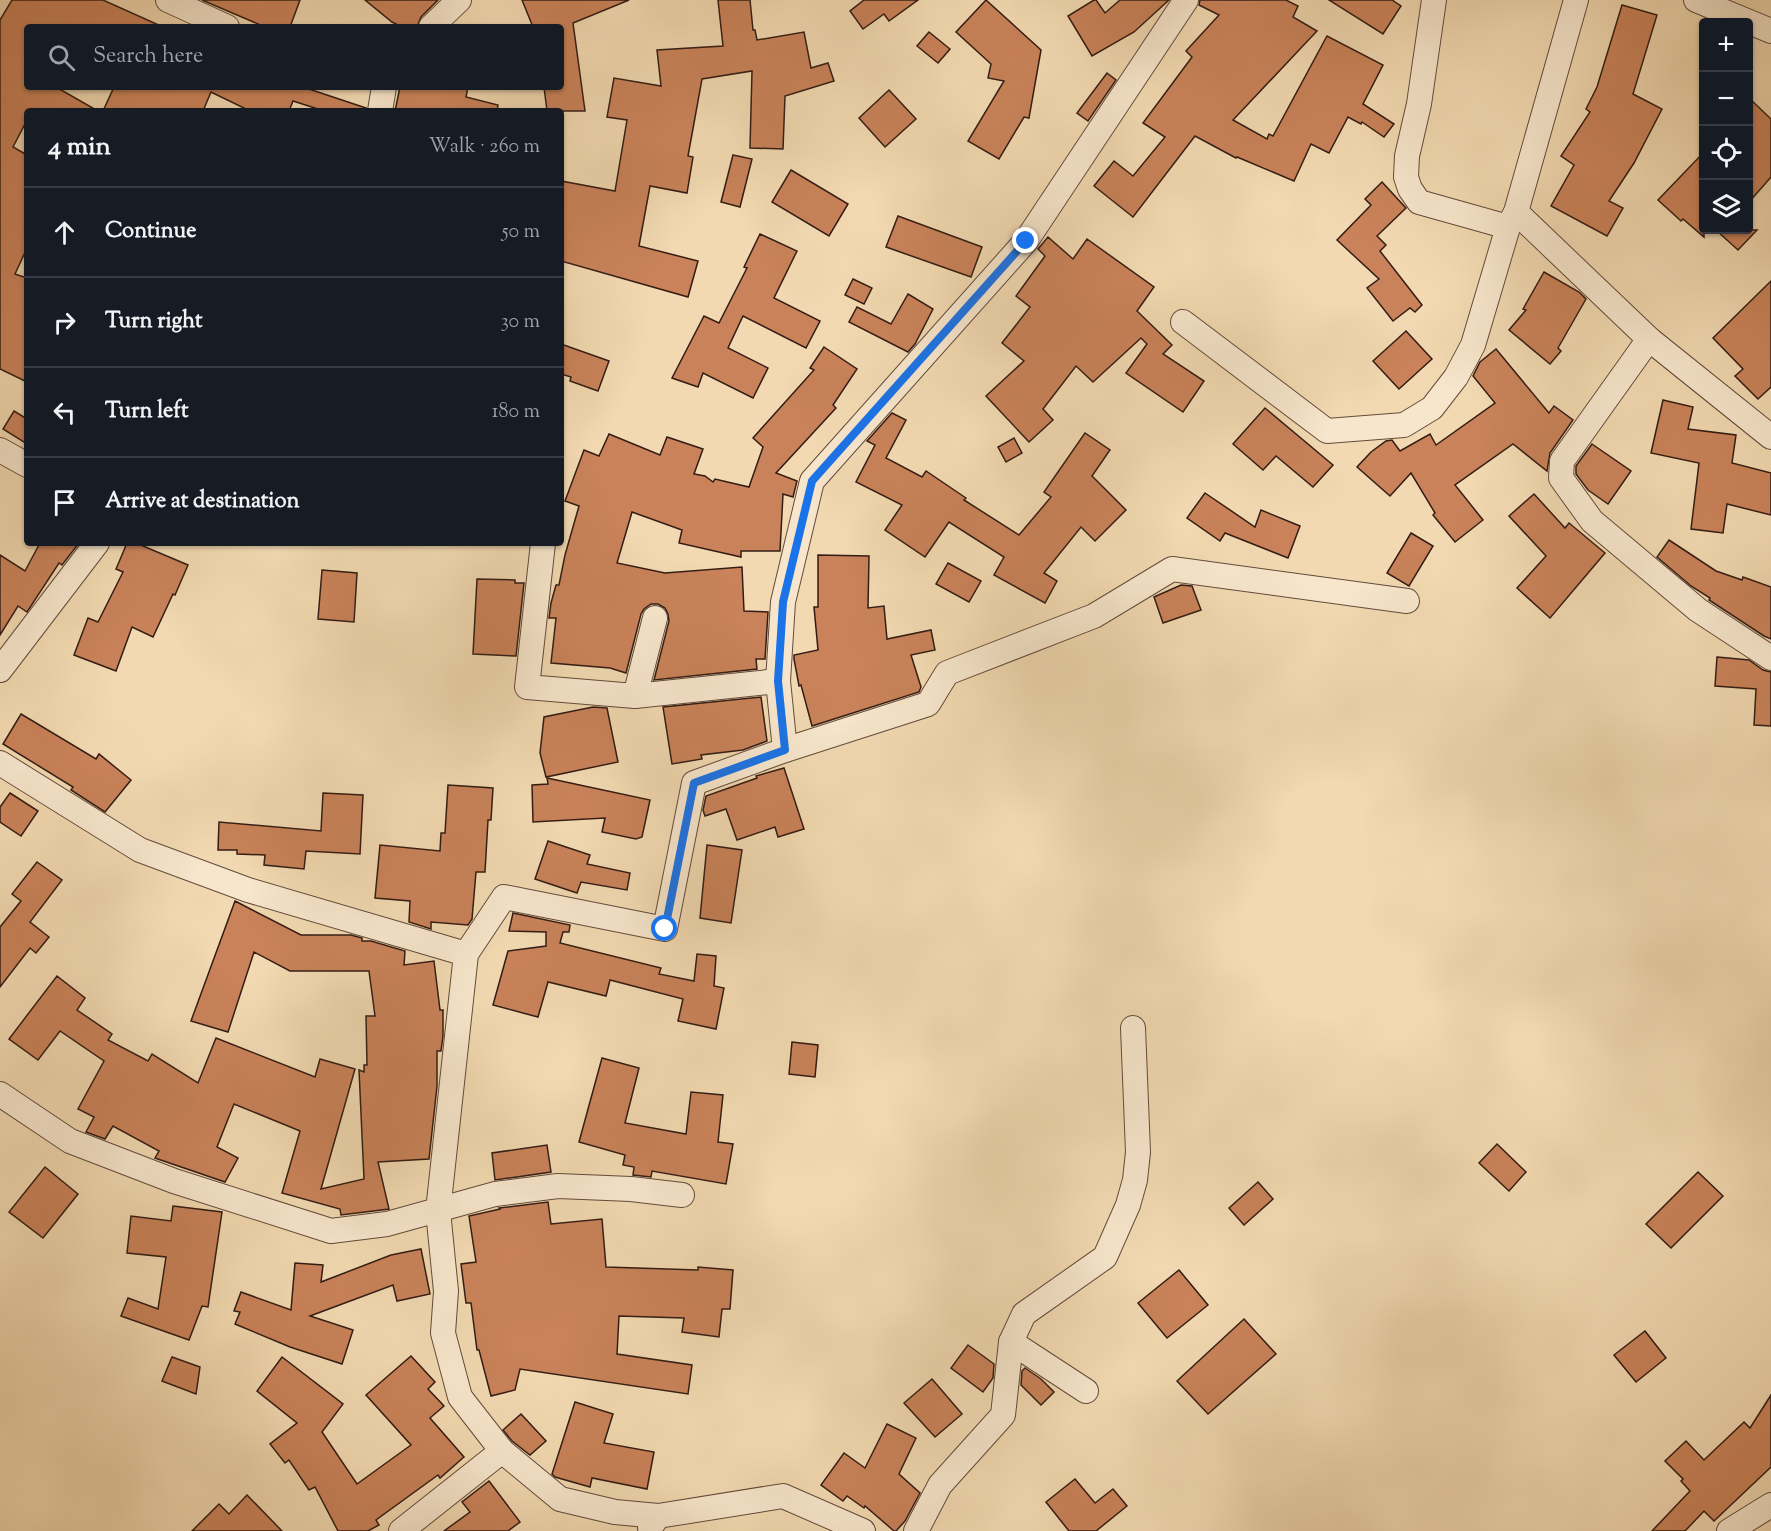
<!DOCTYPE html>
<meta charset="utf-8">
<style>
body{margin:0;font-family:"Sorts Mill Goudy",serif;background:#20242c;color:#f1f3f6}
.controls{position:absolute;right:18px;top:18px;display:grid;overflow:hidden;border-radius:6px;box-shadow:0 2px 4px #0004}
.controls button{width:54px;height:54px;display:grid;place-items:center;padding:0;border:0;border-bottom:2px solid #363941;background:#171b24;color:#f1f3f6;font:30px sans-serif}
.stop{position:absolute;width:18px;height:18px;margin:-14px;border:4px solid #1a73e8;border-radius:50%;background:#fff}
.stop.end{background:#1a73e8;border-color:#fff;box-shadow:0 2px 6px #0008}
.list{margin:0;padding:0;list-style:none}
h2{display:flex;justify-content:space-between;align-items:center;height:78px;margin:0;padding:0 24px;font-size:26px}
h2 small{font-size:20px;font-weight:400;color:#9ea1a6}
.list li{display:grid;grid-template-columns:39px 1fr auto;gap:18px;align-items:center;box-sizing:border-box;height:90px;padding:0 24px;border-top:2px solid #363941}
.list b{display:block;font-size:22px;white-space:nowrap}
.list em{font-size:20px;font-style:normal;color:#9ea1a6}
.icon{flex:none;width:33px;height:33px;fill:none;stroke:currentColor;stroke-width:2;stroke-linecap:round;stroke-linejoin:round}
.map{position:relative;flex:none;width:1771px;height:1531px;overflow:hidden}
.search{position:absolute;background:#171b24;box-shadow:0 2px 4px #0004;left:24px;top:24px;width:540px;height:66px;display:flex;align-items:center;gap:15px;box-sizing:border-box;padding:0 21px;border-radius:6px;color:#9ea1a6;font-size:22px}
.panel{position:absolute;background:#171b24;box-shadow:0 2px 4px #0004;left:24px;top:108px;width:540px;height:438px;border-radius:6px}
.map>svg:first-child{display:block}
.building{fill:#c98259;stroke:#331c14;stroke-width:1.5}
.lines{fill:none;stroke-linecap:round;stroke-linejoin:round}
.minor-casing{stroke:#634b3b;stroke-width:26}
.minor{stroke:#f7e6cc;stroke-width:24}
.route{stroke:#1a73e8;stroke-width:8}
</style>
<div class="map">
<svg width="1771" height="1531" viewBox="0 0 1771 1531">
<rect width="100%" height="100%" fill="#f2d9b1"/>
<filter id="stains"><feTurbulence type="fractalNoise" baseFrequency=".00333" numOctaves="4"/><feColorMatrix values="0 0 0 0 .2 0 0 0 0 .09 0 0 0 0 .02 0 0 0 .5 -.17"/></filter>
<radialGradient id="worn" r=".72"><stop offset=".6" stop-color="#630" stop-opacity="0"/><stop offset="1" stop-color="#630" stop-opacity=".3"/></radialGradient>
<g class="building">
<polygon points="12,0 103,0 163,27 27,27 27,87 56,87 98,111 27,111 27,120 13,147 27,155 27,248 15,274 27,278 27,382 0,369 0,20"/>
<polygon points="202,0 300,0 290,27 265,27"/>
<polygon points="365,0 438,0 421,17 417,27 402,27 392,22"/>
<polygon points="522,0 629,0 573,23 585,111 547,111 544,87 561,87 561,27 533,27"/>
<polygon points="718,0 750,0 753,30 755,30 757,40 804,32 811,68 828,63 834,81 785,96 783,149 750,148 752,71 702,79 688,156 693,157 687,193 650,186 639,246 698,261 688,297 561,261 561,181 615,191 627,120 607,117 614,78 661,86 657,50 723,46"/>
<polygon points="864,0 918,0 889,21 884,14 863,29 850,11"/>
<polygon points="986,0 1041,50 1029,118 1024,117 999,159 968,141 1004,81 988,78 991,64 956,32"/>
<polygon points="1094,0 1096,0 1105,13 1120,0 1169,0 1134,32 1092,56 1068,16"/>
<polygon points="1200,0 1286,0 1298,6 1293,17 1317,31 1233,120 1267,139 1269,134 1273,136 1327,36 1383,65 1363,104 1394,124 1384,137 1362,122 1361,124 1348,117 1329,153 1311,144 1294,181 1237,157 1236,158 1195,136 1133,217 1094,186 1114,161 1133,176 1165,137 1143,123 1192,57 1186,51 1219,15 1199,5"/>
<polygon points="1329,0 1392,0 1401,6 1383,34"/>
<polygon points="1622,5 1657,15 1633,94 1662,109 1634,163 1609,201 1623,208 1607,236 1551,206 1574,165 1561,156 1590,112 1586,109 1597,87"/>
<polygon points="929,32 950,49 938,63 917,46"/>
<polygon points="1107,73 1116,80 1088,121 1077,113"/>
<polygon points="114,87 303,87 366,108 365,111 324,111 293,101 289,111 250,111 211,92 203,111 103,111"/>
<polygon points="400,87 468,87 466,97 498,105 497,111 395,111"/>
<polygon points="889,90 916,119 885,147 859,118"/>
<polygon points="1749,98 1771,119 1771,177 1749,202"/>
<polygon points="1704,152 1704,237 1683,219 1681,221 1658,200"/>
<polygon points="733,155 752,159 740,207 721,202"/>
<polygon points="791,170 848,204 829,236 772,202"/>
<polygon points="1382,182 1406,208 1377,236 1386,245 1380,251 1422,305 1415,312 1410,308 1393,321 1367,288 1379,279 1337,240 1371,205 1365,199"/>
<polygon points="898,216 982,247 971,277 886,247"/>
<polygon points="1716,230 1757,230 1738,250"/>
<polygon points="760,234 797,251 774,298 820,321 806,348 743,316 728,348 768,368 753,398 703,373 698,387 672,378 704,316 719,323 747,268 744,267"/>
<polygon points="1048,237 1073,259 1087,239 1154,287 1137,311 1172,345 1163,354 1204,381 1183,412 1126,373 1147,344 1141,338 1093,382 1076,366 1043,409 1053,420 1029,442 986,396 1024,361 1002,343 1030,307 1016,296 1045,256 1038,249"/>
<polygon points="1544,272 1579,292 1586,299 1558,348 1561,351 1550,364 1509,330 1526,310 1523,309"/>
<polygon points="853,279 872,288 864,304 845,295"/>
<polygon points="1771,281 1771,387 1758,399 1735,376 1743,369 1713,338"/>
<polygon points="908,294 933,309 915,344 908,352 849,322 857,307 891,324"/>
<polygon points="1406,331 1432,359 1399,389 1373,361"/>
<polygon points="561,344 609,361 598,391 570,381 571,377 561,374"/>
<polygon points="824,347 857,369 833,405 836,408 776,473 797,481 793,497 783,494 780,551 741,551 741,557 679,543 682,530 632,512 617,563 665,573 742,567 744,611 768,612 765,659 756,659 757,669 654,680 669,621 668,614 665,608 658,604 651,604 644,609 641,614 626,673 610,668 551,663 556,618 549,618 551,603 556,585 559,585 565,555 579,506 565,501 584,450 599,456 609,434 660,455 667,437 703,449 694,474 705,476 713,482 715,479 749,487 763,447 753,438 814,370 810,368"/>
<polygon points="1496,349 1549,413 1554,406 1573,420 1550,453 1547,471 1513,444 1455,485 1483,520 1455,542 1433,515 1435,513 1411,473 1390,496 1357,467 1371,452 1386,441 1392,440 1400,451 1430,434 1436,445 1495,403 1473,376 1480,362"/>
<polygon points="1663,400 1693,407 1688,429 1736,435 1732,463 1771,473 1771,515 1727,504 1723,533 1691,529 1699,463 1651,453"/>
<polygon points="1265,408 1333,465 1313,487 1276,456 1263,470 1233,444"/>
<polygon points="14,411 27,419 27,444 3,429"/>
<polygon points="892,413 906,420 886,458 922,477 926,471 966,498 964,500 1019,535 1051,497 1044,492 1085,433 1110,450 1092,476 1126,510 1095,541 1081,527 1044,573 1057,581 1045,603 994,575 1004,557 949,522 925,557 885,530 902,505 856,482 875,445 867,441"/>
<polygon points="1014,438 1022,453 1006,462 998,447"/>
<polygon points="1592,444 1631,471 1608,504 1588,490 1576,474 1576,466"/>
<polygon points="1205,493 1255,527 1261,510 1300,526 1288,558 1225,533 1220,541 1187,518"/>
<polygon points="1534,494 1565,528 1569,523 1605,553 1550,618 1517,588 1546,556 1509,516"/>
<polygon points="1411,533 1433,546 1409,586 1387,573"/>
<polygon points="1669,540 1716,571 1742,580 1743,577 1771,587 1771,639 1764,636 1709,600 1710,598 1691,586 1657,557"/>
<polygon points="40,543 79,543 62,565 59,563 27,612 18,606 0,635 0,555 25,571"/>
<polygon points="127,543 136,543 188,565 175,595 173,594 153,637 132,627 116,671 74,655 88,618 98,622 123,572 116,569"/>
<polygon points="818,555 869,556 868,608 884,606 887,639 931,630 935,650 911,655 921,687 919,692 812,726 801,685 799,686 794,659 794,655 818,650 814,607 818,607"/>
<polygon points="948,563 981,581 969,602 936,584"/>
<polygon points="322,570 357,573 354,622 318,619"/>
<polygon points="477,579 515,580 515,583 524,583 516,656 473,654"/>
<polygon points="1181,585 1192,586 1201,610 1163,623 1154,597"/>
<polygon points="1717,657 1749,660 1763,670 1771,672 1771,726 1754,725 1756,689 1715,686"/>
<polygon points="761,697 767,741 743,750 701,755 702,759 672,764 663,707"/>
<polygon points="593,707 607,708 618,762 546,777 540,753 544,717"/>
<polygon points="21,714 96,759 99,754 131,780 105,812 71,790 73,787 3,744"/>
<polygon points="784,768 804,829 778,837 775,827 737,840 726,809 705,816 703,810 706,796 757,778 756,776"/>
<polygon points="547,778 650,800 642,837 636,839 602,832 605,818 533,822 532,785 548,784"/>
<polygon points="448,785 493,788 491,820 488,820 485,872 476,872 472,919 468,925 431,922 431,929 409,922 410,901 375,898 380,845 440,851 441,833 445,833"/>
<polygon points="10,793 38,811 21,836 0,822 0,807"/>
<polygon points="323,793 363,795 360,854 306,851 304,869 264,865 265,855 237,854 237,850 218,850 219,822 321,831"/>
<polygon points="548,841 590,855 587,864 630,873 627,890 581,882 577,893 535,879"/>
<polygon points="707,845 742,850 731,923 700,918"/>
<polygon points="37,862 62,880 30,922 49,937 36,953 30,948 0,987 0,927 21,901 12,894"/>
<polygon points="235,901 301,935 351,935 362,938 362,941 371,941 405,951 404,965 434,961 440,1010 443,1010 443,1036 441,1051 437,1051 437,1086 429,1159 378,1162 389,1209 341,1215 340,1209 282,1193 300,1131 234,1104 217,1147 238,1158 225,1182 155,1158 159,1151 113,1126 105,1139 86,1132 94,1117 78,1109 104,1061 60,1031 38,1060 9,1039 57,976 85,998 77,1010 112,1034 108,1040 148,1061 152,1054 198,1083 216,1038 315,1077 320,1059 355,1069 321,1189 364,1179 359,1070 364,1072 364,1065 367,1065 366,1016 375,1016 369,971 290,971 254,952 228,1032 191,1021"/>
<polygon points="513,913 570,925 569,932 563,932 560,943 661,968 659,974 694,981 697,954 716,956 714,986 724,988 716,1029 678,1021 683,999 610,980 606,996 548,982 538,1017 493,1005 508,951 546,946 546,932 509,931"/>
<polygon points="792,1042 818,1045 815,1077 789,1074"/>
<polygon points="602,1058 639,1068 625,1123 686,1134 691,1092 723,1095 718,1142 733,1144 726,1184 652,1171 651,1177 633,1175 634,1167 623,1165 625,1155 579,1142"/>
<polygon points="1497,1144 1526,1172 1509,1191 1479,1163"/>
<polygon points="547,1145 551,1172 495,1180 492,1153"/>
<polygon points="45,1167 78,1194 43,1238 9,1212"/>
<polygon points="1698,1172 1723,1196 1671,1248 1646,1224"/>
<polygon points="1258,1182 1273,1199 1244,1225 1229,1208"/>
<polygon points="548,1202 551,1224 602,1219 606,1267 698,1270 698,1267 733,1270 730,1309 722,1309 719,1337 682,1332 684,1318 619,1316 617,1354 692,1365 688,1394 520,1369 515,1390 491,1396 479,1350 477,1350 471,1303 466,1303 461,1264 476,1262 469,1216 500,1209 499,1208"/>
<polygon points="173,1206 222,1212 208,1307 202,1306 189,1340 121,1316 128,1298 158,1309 166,1257 127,1253 131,1216 171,1221"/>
<polygon points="421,1249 430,1294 397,1301 393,1285 310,1316 353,1330 342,1364 290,1347 235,1324 240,1312 234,1311 241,1292 291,1310 295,1263 323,1265 321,1282 391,1255"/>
<polygon points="1179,1270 1208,1305 1167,1338 1138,1303"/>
<polygon points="1244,1319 1276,1354 1208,1414 1177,1381"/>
<polygon points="1645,1331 1666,1358 1636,1382 1614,1355"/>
<polygon points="968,1345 994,1364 993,1378 983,1392 951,1368"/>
<polygon points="411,1356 435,1382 428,1389 444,1406 430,1418 464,1457 440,1478 438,1475 376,1520 379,1525 368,1531 338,1531 315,1487 309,1490 289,1460 285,1463 270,1444 297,1423 257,1391 282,1357 343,1404 322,1432 357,1484 411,1445 366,1395"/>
<polygon points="172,1357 200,1367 196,1394 162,1381"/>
<polygon points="1025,1368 1041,1379 1054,1392 1041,1405 1021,1385 1022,1371"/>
<polygon points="932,1379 962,1414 935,1437 904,1403"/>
<polygon points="1771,1395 1771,1467 1714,1521 1704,1511 1685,1531 1652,1531 1690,1491 1681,1481 1683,1479 1665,1461 1686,1441 1704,1460 1744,1422 1750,1428"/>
<polygon points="575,1402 613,1414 604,1443 654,1452 647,1489 592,1478 590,1487 555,1477 552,1474"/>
<polygon points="521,1414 546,1441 530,1455 512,1441 503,1430"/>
<polygon points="887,1424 916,1438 899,1474 920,1493 905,1521 896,1531 894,1531 865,1506 864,1508 847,1496 843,1501 821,1485 844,1453 865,1468"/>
<polygon points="1075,1479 1095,1503 1113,1489 1127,1506 1096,1531 1069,1531 1046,1502"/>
<polygon points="489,1481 520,1522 508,1531 444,1531 470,1512 462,1502"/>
<polygon points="247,1495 282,1531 192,1531 219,1504 229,1514"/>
</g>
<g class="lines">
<defs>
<g id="minor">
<polyline points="168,0 227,27"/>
<polyline points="1434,0 1419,104 1407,156 1406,177 1410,189 1419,202 1508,227"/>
<polyline points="1696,0 1771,31"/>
<polyline points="431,27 459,0"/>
<polyline points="380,111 384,87"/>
<polyline points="1516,212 1649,339 1771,437"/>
<polyline points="1183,322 1327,431 1404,425 1432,408 1456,377 1473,345 1508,227 1516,212 1576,0"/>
<polyline points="1649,339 1562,461 1561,478 1592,521 1698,610 1771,658"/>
<polyline points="0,450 27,465"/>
<polyline points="543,543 527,687 635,696 778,681"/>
<polyline points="0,670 97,543"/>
<polyline points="635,696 655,618"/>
<polyline points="785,750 778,681 783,602 812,481 1026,241 1186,0"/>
<polyline points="0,763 140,850 248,890 466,954"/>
<polyline points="0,1094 70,1141 174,1181 331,1231 387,1224 495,1194 558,1186 631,1189 682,1195"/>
<polyline points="1011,1342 1024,1314 1105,1257 1128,1205 1135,1180 1138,1152 1133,1028"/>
<polyline points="502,1451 460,1397 443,1333 446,1291 438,1211 466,954 504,897 665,929 694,783 785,750 928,704 947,673 1094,616 1172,569 1407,601"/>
<polyline points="650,1528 658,1516 783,1496 863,1531"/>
<polyline points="401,1531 502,1451 560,1499 615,1512 658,1516"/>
<polyline points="916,1531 940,1485 1003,1415 1011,1342 1086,1391"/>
<polyline points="1729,1531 1771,1505"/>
</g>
</defs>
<use href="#minor" class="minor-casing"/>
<use href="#minor" class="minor"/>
</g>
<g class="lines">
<polyline class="route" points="665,929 694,783 785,750 778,681 783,602 812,481 1026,241"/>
</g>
<rect width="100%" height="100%" filter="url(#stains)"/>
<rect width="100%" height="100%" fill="url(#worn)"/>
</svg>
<div class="controls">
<button>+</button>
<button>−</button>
<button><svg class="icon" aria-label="locate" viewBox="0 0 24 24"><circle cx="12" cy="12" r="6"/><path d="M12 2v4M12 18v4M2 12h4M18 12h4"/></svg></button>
<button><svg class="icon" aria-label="layers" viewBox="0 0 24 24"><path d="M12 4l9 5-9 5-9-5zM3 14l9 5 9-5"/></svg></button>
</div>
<div class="stop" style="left:665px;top:929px"></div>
<div class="stop end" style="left:1026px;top:241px"></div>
<div class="search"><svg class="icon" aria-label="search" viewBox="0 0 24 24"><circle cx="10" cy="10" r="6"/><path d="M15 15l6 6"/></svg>Search here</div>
<section class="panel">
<h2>4 min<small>Walk · 260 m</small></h2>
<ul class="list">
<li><svg class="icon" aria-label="ahead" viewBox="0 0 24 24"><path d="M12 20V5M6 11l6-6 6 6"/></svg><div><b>Continue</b></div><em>50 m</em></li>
<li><svg class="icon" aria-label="right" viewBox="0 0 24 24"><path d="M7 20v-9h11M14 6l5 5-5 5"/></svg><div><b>Turn right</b></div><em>30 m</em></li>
<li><svg class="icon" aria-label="left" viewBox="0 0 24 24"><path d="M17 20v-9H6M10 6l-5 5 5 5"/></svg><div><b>Turn left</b></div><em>180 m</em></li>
<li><svg class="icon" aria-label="arrive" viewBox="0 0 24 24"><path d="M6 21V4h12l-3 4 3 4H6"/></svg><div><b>Arrive at destination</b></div></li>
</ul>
</section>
</div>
